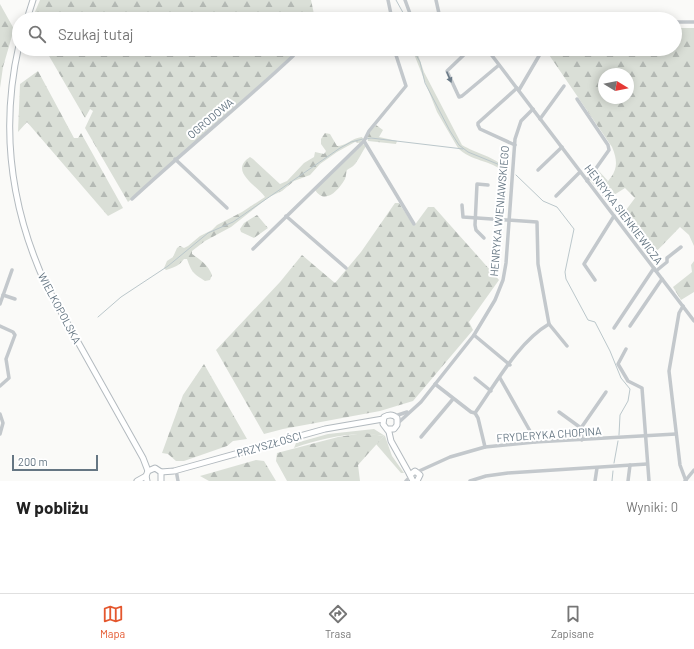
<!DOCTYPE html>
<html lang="pl">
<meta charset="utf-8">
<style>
body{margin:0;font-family:Barlow,sans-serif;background:#f6f6f6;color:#222}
.compass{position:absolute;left:598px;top:68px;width:36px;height:36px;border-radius:50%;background:#fff;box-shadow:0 2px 10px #0003;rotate:100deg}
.scale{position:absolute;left:12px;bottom:10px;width:86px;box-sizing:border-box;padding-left:4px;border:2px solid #657683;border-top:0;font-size:11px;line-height:14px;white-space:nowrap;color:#657683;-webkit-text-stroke:3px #fff;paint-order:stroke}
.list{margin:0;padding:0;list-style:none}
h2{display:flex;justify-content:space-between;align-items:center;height:52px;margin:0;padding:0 16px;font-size:17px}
h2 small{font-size:13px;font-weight:400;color:#767676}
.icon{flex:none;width:22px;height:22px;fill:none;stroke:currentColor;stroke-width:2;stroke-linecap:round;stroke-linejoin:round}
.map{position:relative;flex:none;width:694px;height:481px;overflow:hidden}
.search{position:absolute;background:#fff;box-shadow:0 2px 10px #0003;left:12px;right:12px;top:12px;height:44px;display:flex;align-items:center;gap:10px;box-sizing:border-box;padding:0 14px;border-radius:22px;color:#767676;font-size:15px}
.sheet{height:112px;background:#fff}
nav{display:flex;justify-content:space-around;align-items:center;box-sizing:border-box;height:56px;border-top:1px solid #e0e0e0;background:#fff;font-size:11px;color:#767676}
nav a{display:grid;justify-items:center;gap:2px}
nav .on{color:#e4572e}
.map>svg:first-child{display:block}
.grass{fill:#dadfd7}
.forest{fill:url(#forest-firs);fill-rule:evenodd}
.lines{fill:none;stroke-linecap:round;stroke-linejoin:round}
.stream{stroke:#bbc7cb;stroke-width:1}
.secondary-casing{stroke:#b3babf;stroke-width:7}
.street{stroke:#c3c8cc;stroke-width:3.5}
.secondary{stroke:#fff;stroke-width:5}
.oneway{fill:#6a7a87}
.labels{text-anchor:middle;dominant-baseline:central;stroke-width:4;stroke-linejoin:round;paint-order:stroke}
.street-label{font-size:11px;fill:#657683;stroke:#fff}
</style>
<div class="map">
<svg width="694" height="481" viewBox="0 0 694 481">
<defs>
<pattern id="forest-firs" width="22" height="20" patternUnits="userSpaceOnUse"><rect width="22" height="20" fill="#dadfd7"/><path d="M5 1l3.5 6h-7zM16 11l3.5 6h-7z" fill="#b4b9b4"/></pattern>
</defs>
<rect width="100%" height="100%" fill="#fafaf8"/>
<g class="grass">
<path d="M 412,49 L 416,49 L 424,72 L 462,145 C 475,153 496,157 506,169 L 504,172 C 491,160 470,161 458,148 L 437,112 Z"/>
<polygon points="597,169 608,181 599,191 589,179"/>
<path d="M 374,429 L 385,436 L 392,456 L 404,473 L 401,473 L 376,444 L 384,436 C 353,431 323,438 294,448 L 296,443 L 328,434 Z"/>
</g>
<g class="forest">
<polygon points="40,0 311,0 315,19 32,19"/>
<polygon points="0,4 14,29 3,67 0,88"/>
<path d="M 675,28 L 694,28 L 694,246 L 689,235 L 680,227 L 650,258 L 620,218 L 635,198 L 625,188 L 606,200 L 599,191 C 614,175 621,168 612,147 L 545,49 L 675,49 ZM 604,74 L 628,74 L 628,98 L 604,98 Z"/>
<polygon points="45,49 297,49 293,55 128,202 85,128 93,111 90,109 85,118"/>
<polygon points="38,71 74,138 78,138 81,133 123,208 108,216 27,122 18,132 20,84"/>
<polygon points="376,125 383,130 379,137 397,141 396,144 368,141 367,135"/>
<path d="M 325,133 L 330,134 L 337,146 C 346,146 352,138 362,137 L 363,139 L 360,143 L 355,142 L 337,152 L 320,164 L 310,175 L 294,181 L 282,191 L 269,197 L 231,227 L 205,241 L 192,251 L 192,254 C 201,260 208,265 212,275 L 210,280 L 205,281 C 193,273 192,273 187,259 L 184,259 C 179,266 175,267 166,270 L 164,268 L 167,261 L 173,257 L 177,248 L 180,246 L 184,248 L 188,246 L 200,236 L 212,230 L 217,225 L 242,212 L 265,197 C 255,184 229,171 250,157 L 253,159 L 280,184 L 287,181 L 304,163 L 314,157 L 315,152 L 324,154 L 326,151 L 321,144 L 321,139 Z"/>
<path d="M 363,144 L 366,146 C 362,152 359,159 355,164 C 353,167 349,168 347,170 C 346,172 346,177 345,179 C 338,191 325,205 315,190 Z"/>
<polygon points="395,203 399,203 414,226 428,207 434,207 499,280 469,322 473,330 413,401 380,411 283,429 264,434 216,350 280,282 302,255 335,283 361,252"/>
<polygon points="257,215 268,228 254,238 241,232 240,229 244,223"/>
<polygon points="694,261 694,292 681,300 673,287 692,272 691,265"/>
<polygon points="204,364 247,439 233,441 227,446 184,461 176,461 168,454 162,453 183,395"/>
<polygon points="364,433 384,436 358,465 360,481 287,481 276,461 277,453 338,437"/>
<polygon points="256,460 264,461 276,481 209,481 200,476"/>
</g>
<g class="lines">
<g class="stream">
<polyline points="396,0 406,18"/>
<polyline points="413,49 420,62 425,83 450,131 459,145 468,152 500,165 507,172"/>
<polyline points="366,139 371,138 463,149"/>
<polyline points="516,175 543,201 557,207 574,229 565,272 566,279 588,320 595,322 610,351 621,378 630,389 628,401 620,415 619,435"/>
<polyline points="98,317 121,297 168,266 208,233 233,222 340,148 351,142 363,139"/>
<polyline points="614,463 618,441"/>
<polyline points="612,481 613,471"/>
</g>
<defs>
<g id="secondary">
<polyline points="27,19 33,0"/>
<path d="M 19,45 C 0,128 11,209 46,285 L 143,458 L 148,471"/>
<path d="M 387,429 L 394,429 L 397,425 L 397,418 C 393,414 389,414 384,417 L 383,424 L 389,432 L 391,441 L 410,475"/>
<polyline points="161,472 174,471 325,429 383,419"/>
<polyline points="137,481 146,476"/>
<polyline points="147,481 146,476 148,471 155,468 161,472 161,481"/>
<polyline points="413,481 410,475 415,471 420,475 417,481"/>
</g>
</defs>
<use href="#secondary" class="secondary-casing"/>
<g class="street">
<polyline points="388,0 392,19"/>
<polyline points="405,0 412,19"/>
<polyline points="436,0 440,18"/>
<polyline points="415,19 468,17 548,19"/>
<polyline points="675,22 694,22"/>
<polyline points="470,49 447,71 459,97 462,96 499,65"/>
<polyline points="487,49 694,321"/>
<polyline points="492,55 497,49"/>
<polyline points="519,90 543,49"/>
<polyline points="577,99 608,145 609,150 587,181"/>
<polyline points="540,119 564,86"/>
<polyline points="364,141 414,224"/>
<polyline points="515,145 480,129 478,125 478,123 517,88"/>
<polyline points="175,159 227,208"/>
<polyline points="538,170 562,147"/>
<polyline points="556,196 580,172"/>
<path d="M 132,199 C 185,150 241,105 293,56 L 298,49"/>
<polyline points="462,205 463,217 537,222 538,264 549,324 567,346"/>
<polyline points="286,216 346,268"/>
<polyline points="484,238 476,230 475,225 477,184 488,185"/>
<polyline points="253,249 364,141 369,131 406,86 394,49"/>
<polyline points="656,271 667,262 667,258 681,247"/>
<polyline points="595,280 584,264 614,216"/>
<polyline points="3,295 15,299"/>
<polyline points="0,304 12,270"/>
<polyline points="683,306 679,313 669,371 680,465 686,481"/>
<polyline points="0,326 13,332 15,335 6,359 9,378 0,386"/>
<polyline points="630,326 662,279"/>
<polyline points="614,328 654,268"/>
<polyline points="474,335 510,365"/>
<polyline points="626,349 618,364 628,381 642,388 649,481"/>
<polyline points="475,378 491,391"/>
<polyline points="500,378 530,431 535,438 535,442"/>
<polyline points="435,384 471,412 475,413 478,418 485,447"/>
<polyline points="559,412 581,428 606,392"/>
<path d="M 475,413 C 495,385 518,342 549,324"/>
<polyline points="0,414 3,423 0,434"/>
<polyline points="395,416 407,412"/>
<polyline points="398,423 421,402 474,335 495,300 503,280 506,263 515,139 521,121 533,109"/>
<polyline points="581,428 582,440"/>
<polyline points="421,437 453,399"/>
<polyline points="176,470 178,481"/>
<polyline points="417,472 450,457 485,447 535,442 676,434"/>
<polyline points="406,481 410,477"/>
<polyline points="470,481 486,476 508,473 647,464"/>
<polyline points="595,481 597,468"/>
<polyline points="628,481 630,465"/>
<polyline points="685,481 694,470"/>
</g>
<use href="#secondary" class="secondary"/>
</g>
<defs><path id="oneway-solid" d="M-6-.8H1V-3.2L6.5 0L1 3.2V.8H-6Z"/></defs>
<use class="oneway" href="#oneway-solid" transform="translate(449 77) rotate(67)"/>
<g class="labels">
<g class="street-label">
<text transform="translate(210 118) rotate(-40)">OGRODOWA</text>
<text transform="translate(499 211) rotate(-85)">HENRYKA WIENIAWSKIEGO</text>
<text transform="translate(624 214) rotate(53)">HENRYKA SIENKIEWICZA</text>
<text transform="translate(60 308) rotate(62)">WIELKOPOLSKA</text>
<text transform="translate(549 434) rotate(-4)">FRYDERYKA CHOPINA</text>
<text transform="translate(269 444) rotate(-16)">PRZYSZŁOŚCI</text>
</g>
</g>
</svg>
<svg class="compass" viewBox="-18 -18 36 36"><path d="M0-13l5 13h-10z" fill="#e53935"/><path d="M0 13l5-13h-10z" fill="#767676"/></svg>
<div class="scale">200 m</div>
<div class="search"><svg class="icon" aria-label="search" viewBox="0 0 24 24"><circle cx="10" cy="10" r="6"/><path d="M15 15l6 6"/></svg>Szukaj tutaj</div>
</div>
<section class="sheet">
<h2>W pobliżu<small>Wyniki: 0</small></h2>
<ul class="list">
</ul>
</section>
<nav>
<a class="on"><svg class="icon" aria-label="map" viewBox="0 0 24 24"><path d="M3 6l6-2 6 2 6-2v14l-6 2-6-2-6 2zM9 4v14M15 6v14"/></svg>Mapa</a>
<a><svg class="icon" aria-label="directions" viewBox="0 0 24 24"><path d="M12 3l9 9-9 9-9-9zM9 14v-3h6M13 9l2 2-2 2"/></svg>Trasa</a>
<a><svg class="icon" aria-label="saved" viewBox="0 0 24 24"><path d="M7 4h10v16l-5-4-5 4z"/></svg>Zapisane</a>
</nav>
